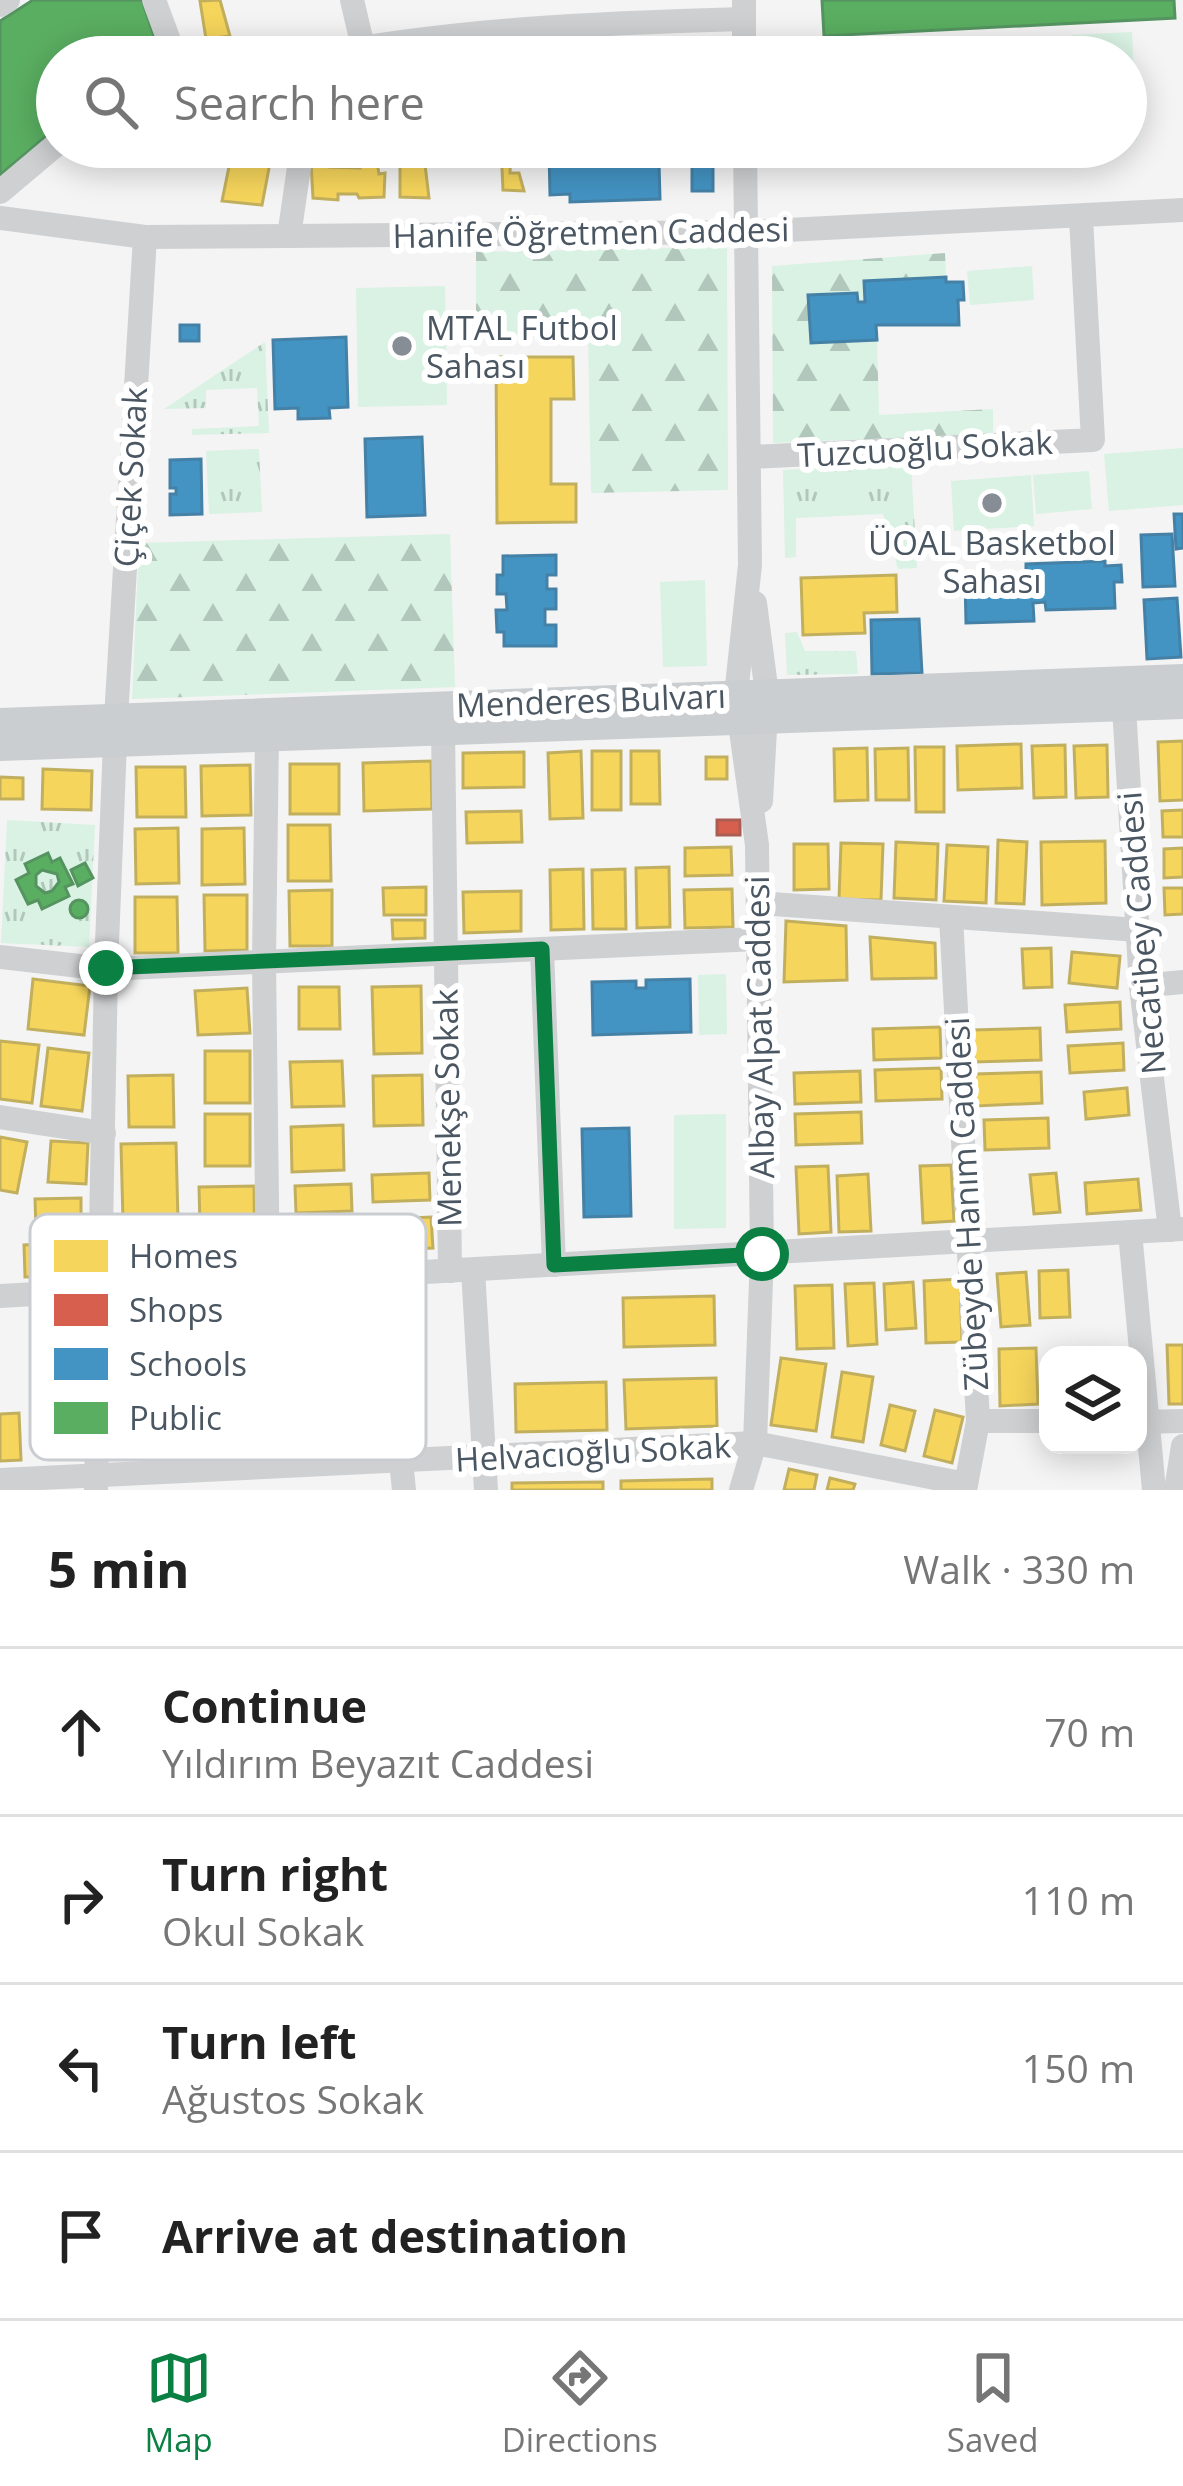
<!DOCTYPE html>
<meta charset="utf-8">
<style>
body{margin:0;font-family:"Open Sans",sans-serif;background:#f6f6f6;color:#222}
.controls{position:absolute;right:36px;bottom:36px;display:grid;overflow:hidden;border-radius:24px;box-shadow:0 6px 30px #0003}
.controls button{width:108px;height:108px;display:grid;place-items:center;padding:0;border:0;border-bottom:3px solid #e0e0e0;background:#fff;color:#222;font:60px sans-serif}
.stop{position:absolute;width:36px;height:36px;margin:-27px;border:9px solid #0b8043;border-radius:50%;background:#fff}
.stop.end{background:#0b8043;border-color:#fff;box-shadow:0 3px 12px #0008}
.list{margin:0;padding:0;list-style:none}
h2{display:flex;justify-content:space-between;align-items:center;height:156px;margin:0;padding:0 48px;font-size:51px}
h2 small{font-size:39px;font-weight:400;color:#767676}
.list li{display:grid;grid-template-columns:78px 1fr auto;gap:36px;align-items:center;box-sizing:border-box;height:168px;padding:0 48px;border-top:3px solid #e0e0e0}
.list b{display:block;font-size:45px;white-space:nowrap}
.list p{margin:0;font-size:39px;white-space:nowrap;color:#767676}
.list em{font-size:39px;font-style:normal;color:#767676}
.icon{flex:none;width:66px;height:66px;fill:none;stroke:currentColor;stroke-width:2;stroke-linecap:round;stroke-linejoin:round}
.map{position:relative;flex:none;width:1183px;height:1490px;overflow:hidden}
.search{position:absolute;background:#fff;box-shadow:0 6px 30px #0003;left:36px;right:36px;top:36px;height:132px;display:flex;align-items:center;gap:30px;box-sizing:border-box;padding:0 42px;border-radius:66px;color:#767676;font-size:45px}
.sheet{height:828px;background:#fff}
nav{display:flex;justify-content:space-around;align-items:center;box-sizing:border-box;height:168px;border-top:3px solid #e0e0e0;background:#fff;font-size:33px;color:#767676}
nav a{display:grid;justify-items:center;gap:6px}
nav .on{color:#0b8043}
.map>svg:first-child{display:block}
.grass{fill:url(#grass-tufts)}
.forest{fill:url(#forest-firs)}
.garden{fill:#d9f2e3}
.homes{fill:#f6d55c;stroke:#c2af5e;stroke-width:3}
.shops{fill:#d6604d;stroke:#ac5d53;stroke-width:3}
.schools{fill:#4393c3;stroke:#4581a6;stroke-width:3}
.public{fill:#5aae61;stroke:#559461;stroke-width:3;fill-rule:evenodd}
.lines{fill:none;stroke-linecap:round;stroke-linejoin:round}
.minor{stroke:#ced0d2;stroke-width:24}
.major{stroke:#caced1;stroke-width:30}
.route{stroke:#0b8043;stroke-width:15}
.poi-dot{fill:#868d94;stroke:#fff;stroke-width:4.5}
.labels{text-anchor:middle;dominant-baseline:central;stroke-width:12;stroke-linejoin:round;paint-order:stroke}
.street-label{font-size:33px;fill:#4a5661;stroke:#fff}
.poi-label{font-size:33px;fill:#4a5661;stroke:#fff;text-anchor:start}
.key{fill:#fff;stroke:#c9ccd0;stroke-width:3}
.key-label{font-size:33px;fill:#4a5661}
</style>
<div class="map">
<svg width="1183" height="1490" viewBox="0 0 1183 1490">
<defs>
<pattern id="grass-tufts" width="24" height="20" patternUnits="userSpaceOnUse" patternTransform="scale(3)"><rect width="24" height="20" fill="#d9f2e3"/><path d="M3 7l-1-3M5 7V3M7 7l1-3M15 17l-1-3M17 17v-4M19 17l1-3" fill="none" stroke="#b2c7bb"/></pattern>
<pattern id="forest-firs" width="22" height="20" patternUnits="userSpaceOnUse" patternTransform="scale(3)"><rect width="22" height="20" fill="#d9f2e3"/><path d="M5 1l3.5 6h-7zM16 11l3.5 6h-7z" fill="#b2c7bb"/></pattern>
</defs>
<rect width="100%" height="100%" fill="#f4f4f4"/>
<g class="grass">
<polygon points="265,342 269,433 192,435 192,429 259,426 257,388 206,390 206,408 164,409"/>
<polygon points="259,449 262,512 209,514 206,451"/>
<polygon points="911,464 917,568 898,569 883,514 796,518 796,557 785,558 783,470"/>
<polygon points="797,632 805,651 856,651 858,674 787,675 785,633"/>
<polygon points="7,820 95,825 89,947 1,943"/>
</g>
<g class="forest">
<polygon points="727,247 728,490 591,493 588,335 476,336 476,252"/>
<polygon points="945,253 946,277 865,281 865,302 858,302 857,293 809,295 811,342 877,340 879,415 993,409 993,434 773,443 772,266"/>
<polygon points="450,534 455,687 132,699 139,543"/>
</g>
<g class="garden">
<polygon points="1132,32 1137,140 1126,141 1126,57 1073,57 1072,35"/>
<polygon points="1032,266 1034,300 970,305 967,271"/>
<polygon points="445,286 447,405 358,407 356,288"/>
<polygon points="1183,448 1183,505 1109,511 1104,454"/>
<polygon points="1089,471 1092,509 1036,514 1033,475"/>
<polygon points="1031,475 1034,526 954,531 951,481"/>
<polygon points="705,580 707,666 663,667 660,582"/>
<polygon points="726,974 727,1034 699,1035 698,975"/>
<polygon points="726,1114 726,1228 674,1229 674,1115"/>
</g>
<g class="homes">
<polygon points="220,0 230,36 206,39 200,1"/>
<polygon points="544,42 556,44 558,52 568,52 569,57 531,57 530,48 544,46"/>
<polygon points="233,147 273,147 262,205 222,201"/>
<polygon points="316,147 357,147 357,153 329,155 329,167 360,168 360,155 376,156 379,174 385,173 384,197 359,198 357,194 338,194 338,200 313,198 311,162 316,162"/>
<polygon points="501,147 519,147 511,147 510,173 519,173 524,191 503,190"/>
<polygon points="424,156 429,198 400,197 400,158"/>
<polygon points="496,357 573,357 574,399 551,399 551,484 576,484 576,522 497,523"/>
<polygon points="896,575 897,612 864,613 865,633 803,635 801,578"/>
<polygon points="1183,741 1183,800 1160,801 1158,742"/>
<polygon points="1021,744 1022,788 958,790 957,746"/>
<polygon points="1065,745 1066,797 1034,798 1032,746"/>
<polygon points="1107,745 1108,797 1076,798 1074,746"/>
<polygon points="915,747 944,747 944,812 916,812"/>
<polygon points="867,748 868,800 835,801 834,749"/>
<polygon points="908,748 909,800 876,800 875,749"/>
<polygon points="581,751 583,818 550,819 548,753"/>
<rect x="592" y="751" width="29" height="59"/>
<polygon points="631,751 659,751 660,804 631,804"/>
<polygon points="524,752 524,787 463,788 463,753"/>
<rect x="706" y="757" width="21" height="22"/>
<polygon points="431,761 432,809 364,811 363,763"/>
<rect x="290" y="764" width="49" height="50"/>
<polygon points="250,765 251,815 202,816 201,766"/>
<polygon points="136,767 185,767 186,817 137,817"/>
<polygon points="43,769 92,771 91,810 42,809"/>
<polygon points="0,777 23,778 23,799 0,799"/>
<polygon points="1183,810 1183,837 1163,837 1162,811"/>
<polygon points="521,811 522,842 467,843 466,812"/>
<polygon points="288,825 330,825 331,881 288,881"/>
<polygon points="178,828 179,883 136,884 135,829"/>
<polygon points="244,828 245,884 202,885 202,829"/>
<polygon points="998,840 1027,842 1024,904 996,903"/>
<polygon points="1105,841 1106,903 1042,905 1041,842"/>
<polygon points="896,842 938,844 936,900 894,898"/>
<polygon points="841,843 883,844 881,900 839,899"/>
<polygon points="794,844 828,844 829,889 794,890"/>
<polygon points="947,845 988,847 986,903 944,901"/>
<polygon points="731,847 732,875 685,876 685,848"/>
<polygon points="1183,848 1183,877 1164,878 1164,849"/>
<polygon points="669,867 670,927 637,928 636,868"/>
<polygon points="583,869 584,929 551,930 550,870"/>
<polygon points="625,869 626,929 593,929 592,870"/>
<polygon points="426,887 426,915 384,915 383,888"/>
<polygon points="1164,888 1183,888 1183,914 1165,915"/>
<polygon points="732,889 733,927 685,928 684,890"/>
<polygon points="332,890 332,946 290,946 289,891"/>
<polygon points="521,891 521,931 464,933 463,892"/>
<polygon points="204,895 247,895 247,950 205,951"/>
<polygon points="135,897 177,897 178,953 135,953"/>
<polygon points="392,920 425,920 425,938 393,939"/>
<polygon points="786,921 846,926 847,980 784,982"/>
<polygon points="870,937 935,943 936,978 872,979"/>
<polygon points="1051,948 1052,987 1024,988 1022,949"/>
<polygon points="1072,952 1120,956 1117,988 1069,983"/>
<polygon points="33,979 90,986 84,1035 28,1029"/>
<polygon points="421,986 422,1053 374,1054 372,987"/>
<polygon points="299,987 339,987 340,1029 299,1029"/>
<polygon points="247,988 250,1033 198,1035 195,991"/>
<polygon points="1120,1002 1121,1029 1067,1032 1065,1005"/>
<polygon points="940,1027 941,1058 874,1060 873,1029"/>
<polygon points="1040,1028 1041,1060 974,1062 973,1030"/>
<polygon points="0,1041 39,1045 32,1103 0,1099"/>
<polygon points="1123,1043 1124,1070 1070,1073 1068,1046"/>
<polygon points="48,1048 89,1053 82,1111 41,1106"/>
<rect x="205" y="1051" width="45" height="52"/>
<polygon points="342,1061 344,1106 292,1107 290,1062"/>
<polygon points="941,1068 942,1099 876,1101 875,1070"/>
<polygon points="860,1071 861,1102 795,1104 794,1073"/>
<polygon points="1041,1072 1042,1103 976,1106 975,1074"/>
<polygon points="173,1075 174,1127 129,1127 128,1076"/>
<polygon points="422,1075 423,1125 374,1126 373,1076"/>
<polygon points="1127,1088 1129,1115 1086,1119 1084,1092"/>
<polygon points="861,1112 862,1143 796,1145 795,1114"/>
<rect x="205" y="1114" width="45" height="52"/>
<polygon points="1048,1118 1049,1148 985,1150 984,1120"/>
<polygon points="343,1125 344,1170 292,1172 291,1127"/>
<polygon points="0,1137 27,1142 17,1193 0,1190"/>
<polygon points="51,1141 88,1143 86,1184 48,1182"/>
<polygon points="176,1143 178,1220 123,1222 121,1144"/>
<polygon points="951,1165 954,1221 923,1223 920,1166"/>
<polygon points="828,1166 831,1232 799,1234 796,1167"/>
<polygon points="429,1173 430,1200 373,1202 372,1175"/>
<polygon points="1056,1173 1060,1212 1034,1214 1030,1175"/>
<polygon points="868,1174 871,1231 839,1232 837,1176"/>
<polygon points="1138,1179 1141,1210 1087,1214 1085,1183"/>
<polygon points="351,1184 352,1211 296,1213 295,1186"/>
<polygon points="254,1186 255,1264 201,1265 199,1187"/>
<polygon points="81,1198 81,1229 36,1230 35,1199"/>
<polygon points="431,1217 433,1248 368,1251 367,1220"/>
<polygon points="80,1242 81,1275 25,1277 24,1245"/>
<polygon points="1068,1270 1070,1317 1040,1318 1039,1271"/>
<polygon points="1026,1272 1030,1325 1001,1327 997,1274"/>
<polygon points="960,1279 962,1342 926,1343 924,1281"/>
<polygon points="913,1282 916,1328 886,1330 884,1284"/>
<polygon points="874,1283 877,1344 848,1346 845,1284"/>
<polygon points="832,1285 834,1348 797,1349 795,1286"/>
<polygon points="714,1296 715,1345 624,1347 623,1298"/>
<polygon points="1167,1345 1183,1345 1183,1404 1169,1404"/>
<polygon points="1036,1348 1038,1404 1000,1406 999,1349"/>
<polygon points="781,1358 826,1364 816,1431 771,1425"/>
<polygon points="842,1372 873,1377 863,1442 832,1437"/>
<polygon points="716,1378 717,1426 626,1429 624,1380"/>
<polygon points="606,1382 607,1430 516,1432 515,1384"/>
<polygon points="890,1405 915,1411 905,1451 881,1445"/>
<polygon points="935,1410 963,1417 952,1463 924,1456"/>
<polygon points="19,1413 21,1460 0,1461 0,1414"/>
<polygon points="789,1469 817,1475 814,1490 784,1490"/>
<polygon points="830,1478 855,1484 853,1490 827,1490"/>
<polygon points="712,1479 712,1490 621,1490 621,1481"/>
<polygon points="603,1482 603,1490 512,1490 512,1483"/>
</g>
<rect class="shops" x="717" y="820" width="23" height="15"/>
<g class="schools">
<rect x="692" y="147" width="21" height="44"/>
<polygon points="587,150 588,165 619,164 619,152 639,152 639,163 659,163 660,199 570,202 570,194 550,195 549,151"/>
<polygon points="946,277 946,282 963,282 964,300 958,300 959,325 876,325 877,340 811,343 808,295 857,293 858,302 865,302 864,281"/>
<rect x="180" y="325" width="19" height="16"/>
<polygon points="346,337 348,407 329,408 330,418 298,419 298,408 275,409 273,340"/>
<polygon points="422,437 425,515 367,517 365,439"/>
<polygon points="201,459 202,514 170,515 170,494 176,494 176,488 170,488 170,460"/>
<polygon points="1174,514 1183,514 1183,548 1176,549"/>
<polygon points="1172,534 1175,586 1143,587 1141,535"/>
<polygon points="556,555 556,575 547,575 547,589 556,589 556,609 545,609 545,625 556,625 556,646 504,646 504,632 497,632 496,610 507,610 506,594 497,594 497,575 503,575 503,556"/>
<polygon points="1105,561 1105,566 1121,565 1122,582 1114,582 1115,608 1046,610 1045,602 1033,603 1034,621 966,623 965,578 1018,576 1018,583 1026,582 1026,564"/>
<polygon points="1177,598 1181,657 1147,659 1144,600"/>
<polygon points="919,619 922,673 872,674 871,620"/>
<polygon points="690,979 691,1032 593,1035 592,982 636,981 636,988 646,988 646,980"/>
<polygon points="629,1128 631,1216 584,1217 582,1129"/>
</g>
<g class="public">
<polygon points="33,0 142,0 161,57 57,57 57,127 0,175 0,21"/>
<polygon points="822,0 1174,0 1175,18 824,36"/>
<path d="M 48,853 L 52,862 L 60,858 L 73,884 L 65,887 L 69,896 L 42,909 L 38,900 L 28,904 L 16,880 L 29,873 L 25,864 ZM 42,870 L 57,874 L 59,882 L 52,891 L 45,893 L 36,886 L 36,875 Z"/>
<polygon points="85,863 93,878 78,886 71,870"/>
<circle cx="79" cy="909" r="9"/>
</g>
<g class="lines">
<g class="minor">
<polyline points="154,0 175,57"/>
<polyline points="352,0 363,47"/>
<polyline points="744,0 744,57"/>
<polyline points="0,5 8,0"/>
<path d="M 310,57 C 454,29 598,23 744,19"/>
<polyline points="0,192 57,144"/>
<polyline points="0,218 145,237 289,236 747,232 1183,210"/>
<polyline points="289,236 302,147"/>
<polyline points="750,457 1093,440 1081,218"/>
<polyline points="755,603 767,694 761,801"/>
<polyline points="1124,707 1141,986 1170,1230"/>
<polyline points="116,718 145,237"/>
<polyline points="443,728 450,1271"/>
<polyline points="267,735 264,961 268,1281"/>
<polyline points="758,903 1138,930"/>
<polyline points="951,917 978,1421 965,1490"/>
<polyline points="542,949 554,1265"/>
<polyline points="0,957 106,969 757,939"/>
<polyline points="1141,986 1183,982"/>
<polyline points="0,1117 104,1133"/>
<polyline points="1130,1232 1154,1490"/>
<polyline points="473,1270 486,1490"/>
<polyline points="0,1296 1183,1229"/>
<polyline points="978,1421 1048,1421"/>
<polyline points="1138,1422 1183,1421"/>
<polyline points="401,1461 404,1490"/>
<polyline points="0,1480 755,1443 966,1484"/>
<polyline points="96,1489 106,969 115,742"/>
<polyline points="741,1490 755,1443 762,1254 757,845 736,695 750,565 745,147"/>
<polyline points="1176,1490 1183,1446"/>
</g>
<g class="major">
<polyline points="0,723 1183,679"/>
<polyline points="0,746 1183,704"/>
</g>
</g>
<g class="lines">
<polyline class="route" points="106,968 542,949 554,1265 762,1254"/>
</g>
<g class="poi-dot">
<circle cx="402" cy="346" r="12"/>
<circle cx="992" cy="503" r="12"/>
</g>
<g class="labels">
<g class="street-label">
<text transform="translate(591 232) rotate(-1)">Hanife Öğretmen Caddesi</text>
<text transform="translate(925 448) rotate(-3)">Tuzcuoğlu Sokak</text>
<text transform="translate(130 477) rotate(-87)">Çiçek Sokak</text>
<text transform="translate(591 700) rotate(-2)">Menderes Bulvarı</text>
<text transform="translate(1141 933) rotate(-95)">Necatibey Caddesi</text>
<text transform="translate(759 1027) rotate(-91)">Albay Alpat Caddesi</text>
<text transform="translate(447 1108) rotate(-91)">Menekşe Sokak</text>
<text transform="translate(966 1204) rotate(-93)">Zübeyde Hanım Caddesi</text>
<text transform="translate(593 1452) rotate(-3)">Helvacıoğlu Sokak</text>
</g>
<g class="poi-label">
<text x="426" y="327">MTAL Futbol<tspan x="426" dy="38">Sahası</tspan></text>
<text x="992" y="542" text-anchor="middle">ÜOAL Basketbol<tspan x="992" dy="38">Sahası</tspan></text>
</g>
</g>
<rect x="30" y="1214" width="396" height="246" rx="18" class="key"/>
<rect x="54" y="1240" width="54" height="32" fill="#f6d55c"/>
<rect x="54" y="1294" width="54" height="32" fill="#d6604d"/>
<rect x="54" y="1348" width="54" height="32" fill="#4393c3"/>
<rect x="54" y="1402" width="54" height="32" fill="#5aae61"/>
<g class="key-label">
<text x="129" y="1268">Homes</text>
<text x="129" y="1322">Shops</text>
<text x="129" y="1376">Schools</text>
<text x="129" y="1430">Public</text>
</g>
</svg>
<div class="controls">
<button><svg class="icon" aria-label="layers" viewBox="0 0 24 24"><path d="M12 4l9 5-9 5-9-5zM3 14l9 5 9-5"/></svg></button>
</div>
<div class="stop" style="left:762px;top:1254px"></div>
<div class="stop end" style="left:106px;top:968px"></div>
<div class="search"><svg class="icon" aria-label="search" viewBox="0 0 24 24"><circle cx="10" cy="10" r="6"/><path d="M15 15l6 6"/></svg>Search here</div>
</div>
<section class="sheet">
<h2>5 min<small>Walk · 330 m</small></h2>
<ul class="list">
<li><svg class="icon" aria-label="ahead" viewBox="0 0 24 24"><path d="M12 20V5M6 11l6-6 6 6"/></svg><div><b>Continue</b><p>Yıldırım Beyazıt Caddesi</p></div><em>70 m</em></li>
<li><svg class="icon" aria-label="right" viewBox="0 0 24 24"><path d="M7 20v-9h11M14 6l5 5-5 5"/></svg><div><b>Turn right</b><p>Okul Sokak</p></div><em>110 m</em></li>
<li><svg class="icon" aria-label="left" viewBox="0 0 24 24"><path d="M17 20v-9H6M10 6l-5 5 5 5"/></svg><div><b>Turn left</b><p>Ağustos Sokak</p></div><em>150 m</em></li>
<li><svg class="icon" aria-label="arrive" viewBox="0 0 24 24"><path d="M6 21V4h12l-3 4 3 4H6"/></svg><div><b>Arrive at destination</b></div></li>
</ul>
</section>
<nav>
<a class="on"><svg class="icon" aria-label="map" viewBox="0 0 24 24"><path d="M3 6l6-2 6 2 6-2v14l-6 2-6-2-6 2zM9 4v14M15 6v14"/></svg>Map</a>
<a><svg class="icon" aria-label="directions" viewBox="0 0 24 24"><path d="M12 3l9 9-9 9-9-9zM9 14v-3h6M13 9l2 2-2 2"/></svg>Directions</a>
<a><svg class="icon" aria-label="saved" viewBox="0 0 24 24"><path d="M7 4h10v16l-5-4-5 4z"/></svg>Saved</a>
</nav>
